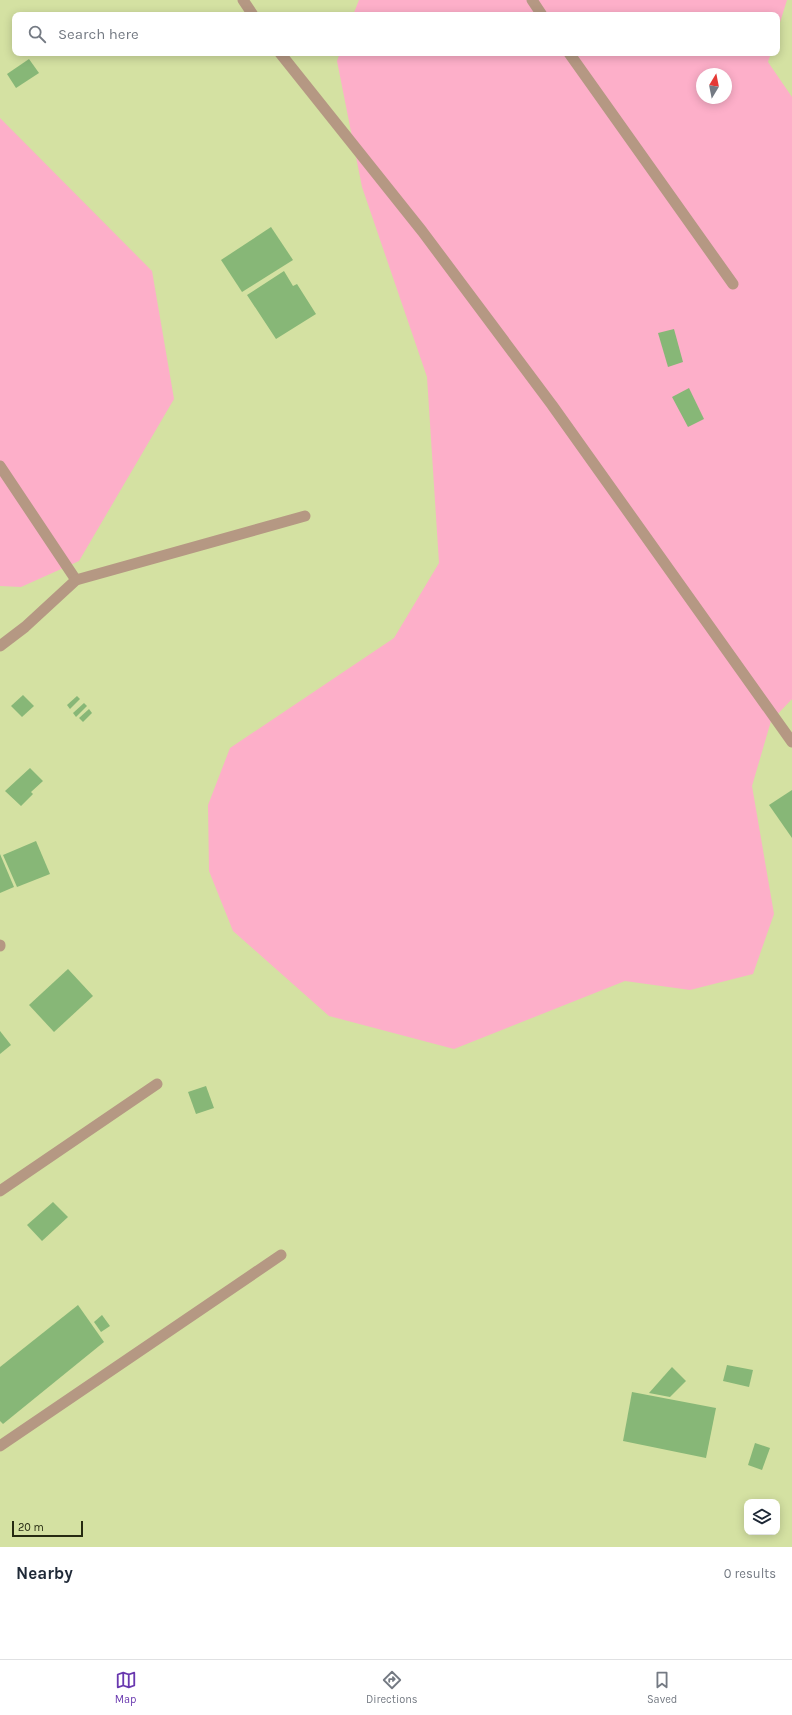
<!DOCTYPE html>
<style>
body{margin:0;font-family:Karla,sans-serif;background:#f6f6f7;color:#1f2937}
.controls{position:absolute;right:12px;bottom:12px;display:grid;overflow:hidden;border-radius:8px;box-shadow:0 2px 10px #0003}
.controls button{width:36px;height:36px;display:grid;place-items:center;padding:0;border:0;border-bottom:1px solid #e0e1e3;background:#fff;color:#1f2937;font:20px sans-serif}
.compass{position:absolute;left:696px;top:68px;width:36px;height:36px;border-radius:50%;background:#fff;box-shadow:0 2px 10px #0003;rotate:10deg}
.scale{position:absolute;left:12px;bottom:10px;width:71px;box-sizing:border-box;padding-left:4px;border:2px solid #262a11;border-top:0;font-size:11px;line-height:14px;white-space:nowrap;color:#262a11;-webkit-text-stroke:3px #d4e1a2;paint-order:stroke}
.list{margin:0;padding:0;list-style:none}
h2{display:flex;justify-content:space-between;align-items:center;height:52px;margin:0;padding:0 16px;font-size:17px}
h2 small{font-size:13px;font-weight:400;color:#747a83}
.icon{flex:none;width:22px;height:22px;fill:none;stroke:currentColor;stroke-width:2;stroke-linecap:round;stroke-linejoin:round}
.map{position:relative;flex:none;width:792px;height:1547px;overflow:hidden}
.search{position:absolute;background:#fff;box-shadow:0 2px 10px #0003;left:12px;right:12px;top:12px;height:44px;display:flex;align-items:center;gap:10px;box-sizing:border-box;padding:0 14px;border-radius:8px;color:#747a83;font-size:15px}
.sheet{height:112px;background:#fff}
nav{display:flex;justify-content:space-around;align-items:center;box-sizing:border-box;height:56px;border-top:1px solid #e0e1e3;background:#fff;font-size:11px;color:#747a83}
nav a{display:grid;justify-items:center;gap:2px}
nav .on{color:#6938af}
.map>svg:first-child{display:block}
.green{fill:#fdafc9;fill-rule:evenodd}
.building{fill:#87b777}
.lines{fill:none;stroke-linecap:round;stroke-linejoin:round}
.minor{stroke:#b59883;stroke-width:11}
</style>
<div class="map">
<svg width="792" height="1547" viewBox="0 0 792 1547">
<rect width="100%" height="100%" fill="#d4e1a2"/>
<g class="green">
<polygon points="359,0 787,0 777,32 777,15 353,15"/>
<path d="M 340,53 L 771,53 L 768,62 L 792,97 L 792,699 L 771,721 L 752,786 L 774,914 L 753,974 L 690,990 L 625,981 L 454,1049 L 329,1016 L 233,931 L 209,871 L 208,805 L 230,748 L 394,638 L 439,563 L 427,377 L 362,187 L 337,61 ZM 702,74 L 726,74 L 726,98 L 702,98 Z"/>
<polygon points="0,118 152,271 174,399 79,561 21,587 0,586"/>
</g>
<g class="building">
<polygon points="29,59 39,73 16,88 7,74"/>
<polygon points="271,227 293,260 242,292 221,260"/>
<polygon points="284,271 293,286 297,284 316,314 276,339 247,295"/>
<polygon points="674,329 683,362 668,367 658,333"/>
<polygon points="689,388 704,419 688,427 672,397"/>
<polygon points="23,695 34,706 22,717 11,706"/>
<polygon points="77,696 80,699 70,709 67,705"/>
<polygon points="84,703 87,706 76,717 73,713"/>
<polygon points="89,709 92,713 83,722 79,718"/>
<polygon points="30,768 43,781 31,792 33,794 21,806 5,791"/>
<polygon points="792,790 792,838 769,805"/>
<polygon points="36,841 50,874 17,887 3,855"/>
<polygon points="0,854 14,887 0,893"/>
<polygon points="68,969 93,996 54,1032 29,1005"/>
<polygon points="0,1031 11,1045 0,1054"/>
<polygon points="206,1086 214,1108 196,1114 188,1092"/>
<polygon points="53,1202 68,1217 42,1241 27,1225"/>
<polygon points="78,1305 104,1342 3,1424 0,1421 0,1367"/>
<polygon points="102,1315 110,1326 101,1332 94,1322"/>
<polygon points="727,1365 753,1370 749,1387 723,1381"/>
<polygon points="672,1367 686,1381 670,1397 649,1393"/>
<polygon points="632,1392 716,1408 706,1458 623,1441"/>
<polygon points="755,1443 770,1448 762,1470 748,1465"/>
</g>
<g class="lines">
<g class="minor">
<polyline points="243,0 253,15"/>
<polyline points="532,0 542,15"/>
<polyline points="280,53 422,231 552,405 792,742"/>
<polyline points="569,53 733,284"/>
<polyline points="0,466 76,580"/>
<polyline points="0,646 25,627 76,580 305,516"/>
<polyline points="0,946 0,945"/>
<polyline points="0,1191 157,1084"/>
<polyline points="0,1446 281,1255"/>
</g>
</g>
</svg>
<div class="controls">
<button><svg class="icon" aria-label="layers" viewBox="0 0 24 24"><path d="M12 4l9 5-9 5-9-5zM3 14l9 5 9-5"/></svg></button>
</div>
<svg class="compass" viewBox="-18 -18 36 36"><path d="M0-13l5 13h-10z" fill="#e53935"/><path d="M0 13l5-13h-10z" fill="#747a83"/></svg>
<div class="scale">20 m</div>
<div class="search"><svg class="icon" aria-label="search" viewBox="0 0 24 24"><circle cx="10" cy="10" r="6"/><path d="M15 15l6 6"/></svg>Search here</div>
</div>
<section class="sheet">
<h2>Nearby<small>0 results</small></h2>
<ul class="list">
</ul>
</section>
<nav>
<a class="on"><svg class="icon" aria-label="map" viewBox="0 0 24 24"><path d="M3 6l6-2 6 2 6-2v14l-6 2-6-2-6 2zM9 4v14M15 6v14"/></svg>Map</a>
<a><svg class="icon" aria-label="directions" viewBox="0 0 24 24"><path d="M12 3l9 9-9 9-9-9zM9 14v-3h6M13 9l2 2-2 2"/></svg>Directions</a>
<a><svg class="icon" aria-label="saved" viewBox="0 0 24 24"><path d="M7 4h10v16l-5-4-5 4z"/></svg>Saved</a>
</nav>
